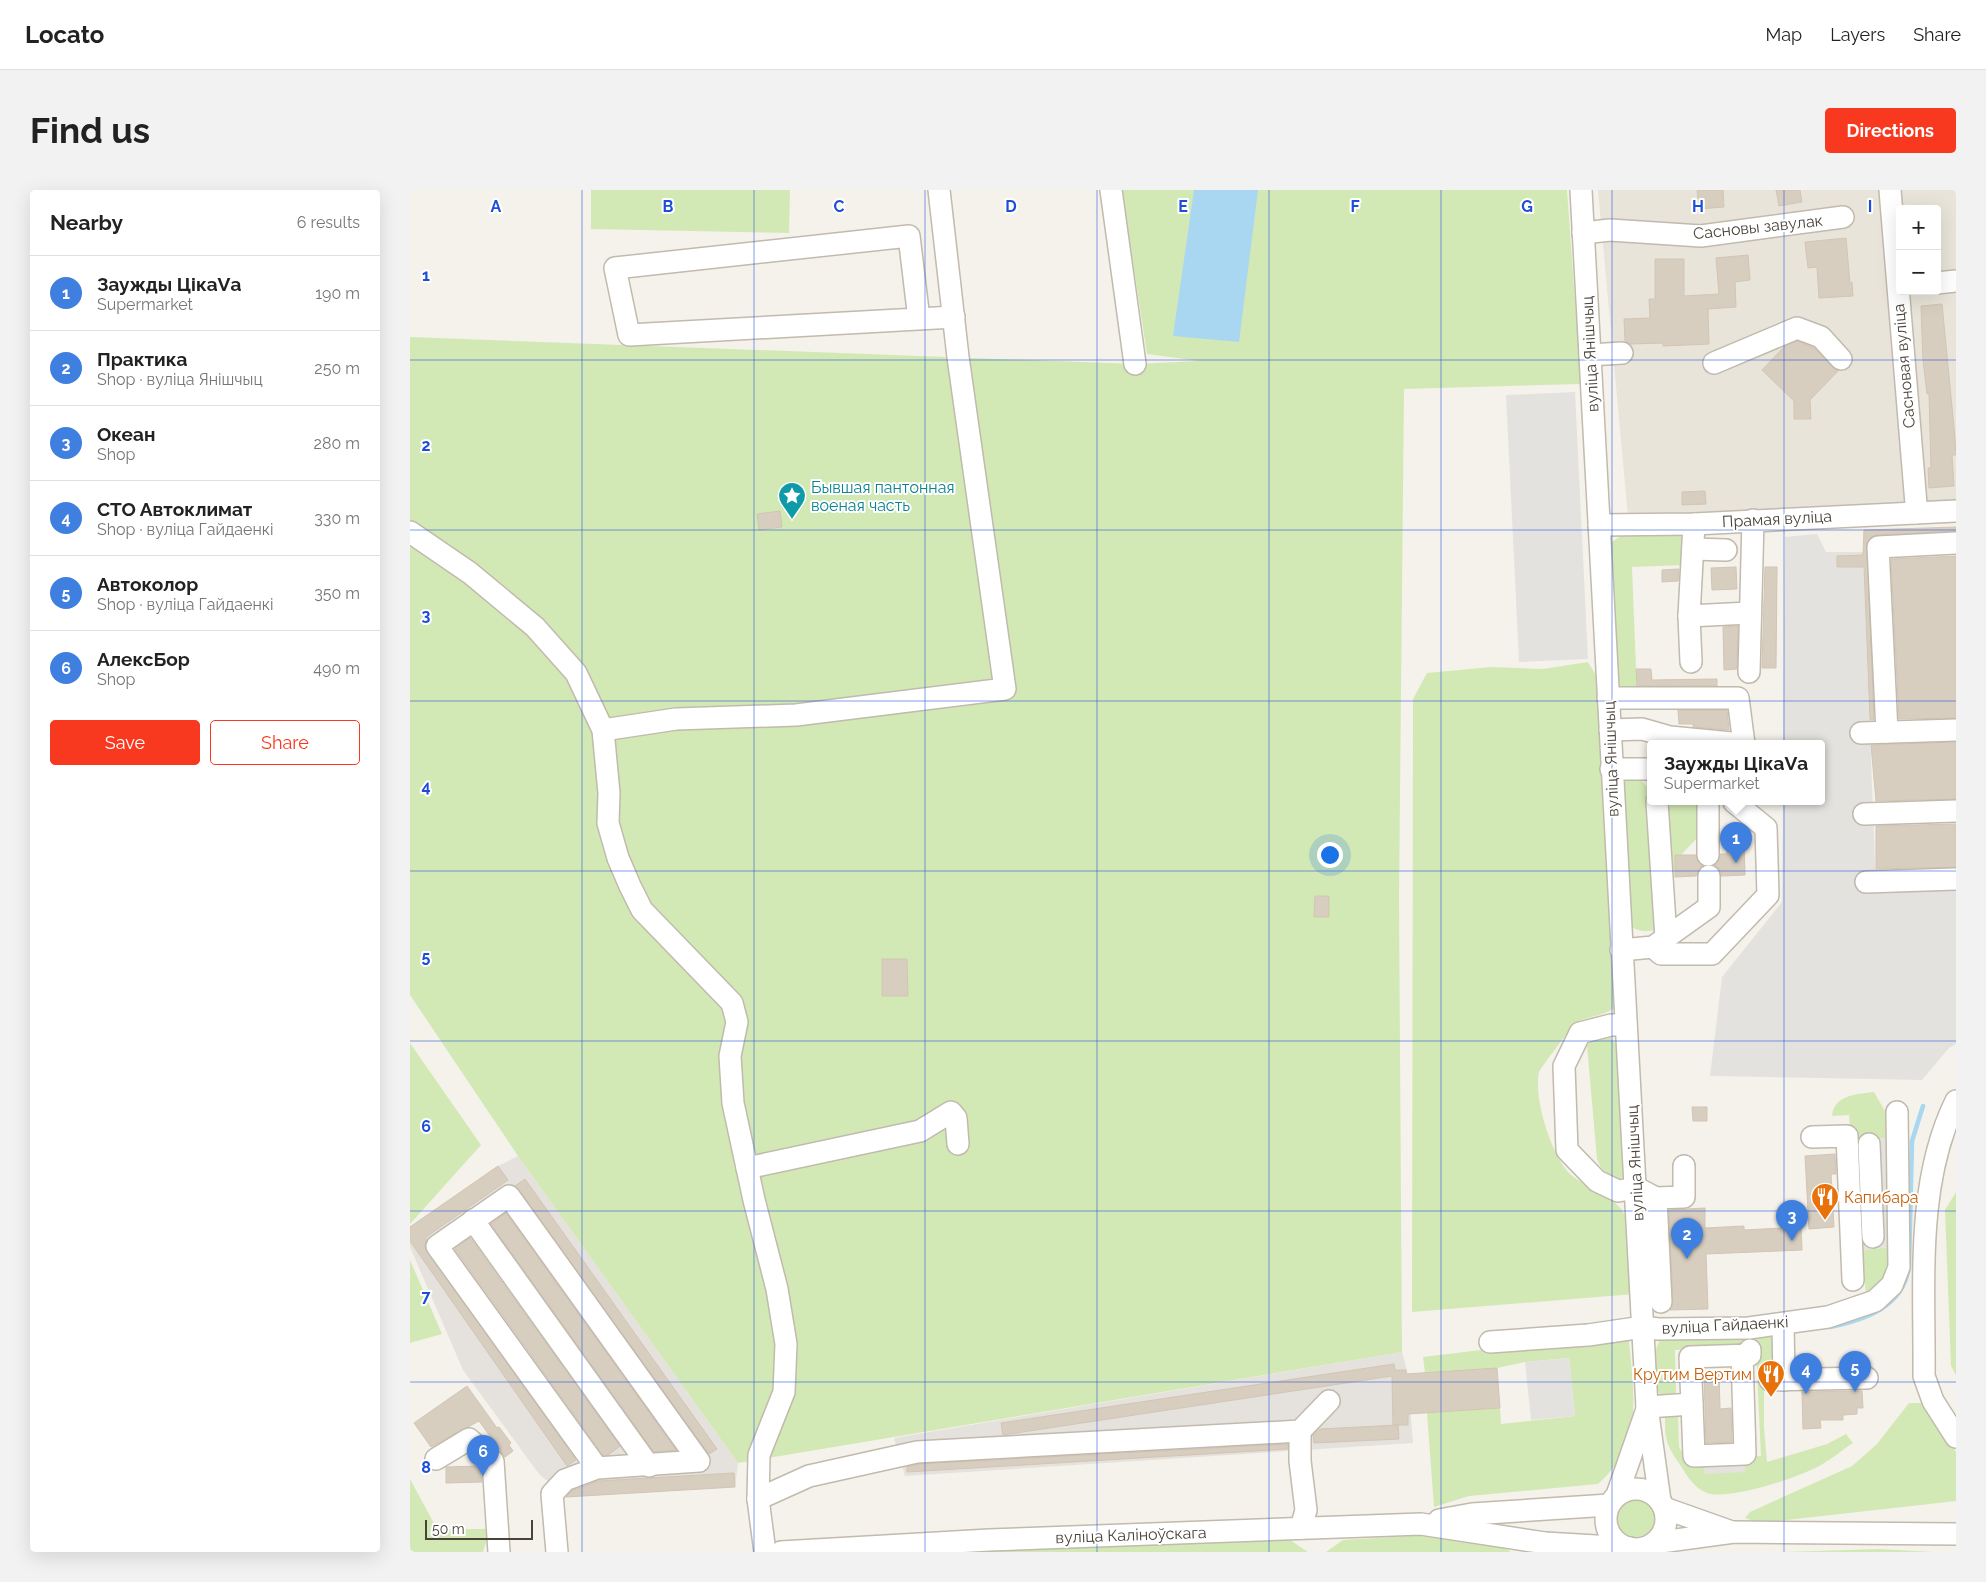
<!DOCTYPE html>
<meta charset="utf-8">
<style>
body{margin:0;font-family:Raleway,sans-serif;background:#f2f2f2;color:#222}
.controls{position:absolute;right:15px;top:15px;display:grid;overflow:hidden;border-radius:5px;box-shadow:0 5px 20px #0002}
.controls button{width:45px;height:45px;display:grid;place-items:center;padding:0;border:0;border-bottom:1px solid #e0e0e0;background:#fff;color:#222;font:25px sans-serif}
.scale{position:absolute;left:15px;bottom:12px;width:108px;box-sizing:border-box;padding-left:5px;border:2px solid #4a4339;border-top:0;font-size:14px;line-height:18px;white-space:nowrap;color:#4a4339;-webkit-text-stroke:4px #fff;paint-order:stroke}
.you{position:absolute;left:919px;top:664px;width:18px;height:18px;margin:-12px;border:4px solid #fff;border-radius:50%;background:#1a73e8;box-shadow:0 0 0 8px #1a73e833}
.badge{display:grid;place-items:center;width:32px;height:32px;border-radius:50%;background:#f9391f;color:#fff;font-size:16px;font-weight:700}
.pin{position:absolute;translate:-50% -41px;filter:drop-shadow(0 1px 2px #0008)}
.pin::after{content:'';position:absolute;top:26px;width:18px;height:15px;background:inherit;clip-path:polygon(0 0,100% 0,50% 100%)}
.popup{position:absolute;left:1237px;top:550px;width:178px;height:65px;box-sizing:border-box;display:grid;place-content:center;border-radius:5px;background:#fff;filter:drop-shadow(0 1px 4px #0005);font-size:16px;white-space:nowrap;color:#767676}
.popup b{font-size:19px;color:#222}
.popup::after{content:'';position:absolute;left:50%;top:100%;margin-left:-10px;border:10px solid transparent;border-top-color:#fff}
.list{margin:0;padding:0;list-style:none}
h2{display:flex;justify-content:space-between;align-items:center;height:65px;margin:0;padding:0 20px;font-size:21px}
h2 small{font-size:16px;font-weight:400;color:#767676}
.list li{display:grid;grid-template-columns:32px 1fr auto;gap:15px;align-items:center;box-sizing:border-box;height:75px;padding:0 20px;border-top:1px solid #e0e0e0}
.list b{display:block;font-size:19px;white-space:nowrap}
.list p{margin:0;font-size:16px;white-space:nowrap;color:#767676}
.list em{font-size:16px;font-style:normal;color:#767676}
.actions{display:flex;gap:10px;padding:15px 20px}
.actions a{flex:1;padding:11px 0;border:1px solid #f9391f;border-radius:5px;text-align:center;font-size:18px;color:#f9391f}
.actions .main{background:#f9391f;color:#fff}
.map{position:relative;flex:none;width:1546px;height:1362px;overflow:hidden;border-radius:5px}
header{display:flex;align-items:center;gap:30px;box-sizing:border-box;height:70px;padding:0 25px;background:#fff;border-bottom:1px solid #e0e0e0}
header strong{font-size:24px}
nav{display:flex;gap:28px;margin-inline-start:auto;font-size:18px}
.intro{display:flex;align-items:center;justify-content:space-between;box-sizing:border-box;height:120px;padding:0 30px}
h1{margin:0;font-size:35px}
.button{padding:12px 22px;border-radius:5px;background:#f9391f;color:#fff;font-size:18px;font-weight:700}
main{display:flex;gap:30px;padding:0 30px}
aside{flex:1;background:#fff;border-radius:5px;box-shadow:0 5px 20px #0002}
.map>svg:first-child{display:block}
.residential{fill:#e9e4d9;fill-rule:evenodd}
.industrial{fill:#e5e1dc}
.green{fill:#d3e9b5}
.parking{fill:#e4e2df}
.water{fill:#a9d6f1}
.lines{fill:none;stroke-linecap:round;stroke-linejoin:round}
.stream{stroke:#a9d6f1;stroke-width:4.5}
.building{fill:#d7cec0;stroke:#d2c5b4}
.minor-casing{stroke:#c1baad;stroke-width:24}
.minor{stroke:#fff;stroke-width:21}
.grid{fill:none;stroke:#1d4ed8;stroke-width:1;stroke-opacity:0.55}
.labels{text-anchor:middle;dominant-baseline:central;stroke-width:4;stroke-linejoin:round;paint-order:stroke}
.street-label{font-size:16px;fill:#4a4339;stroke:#fff}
.culture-label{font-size:16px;fill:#0d838f;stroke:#fff;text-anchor:start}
.food-label{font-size:16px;fill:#c56008;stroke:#fff;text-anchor:start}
.grid-label{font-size:16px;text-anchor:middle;font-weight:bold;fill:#1d4ed8;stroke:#fff;stroke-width:4;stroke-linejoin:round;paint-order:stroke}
</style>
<header>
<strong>Locato</strong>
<nav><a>Map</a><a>Layers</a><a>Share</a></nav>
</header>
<div class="intro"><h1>Find us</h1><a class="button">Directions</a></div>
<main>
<aside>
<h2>Nearby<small>6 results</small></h2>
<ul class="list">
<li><span class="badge" style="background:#3f7fe0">1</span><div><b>Заужды ЦікаVа</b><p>Supermarket</p></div><em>190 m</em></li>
<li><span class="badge" style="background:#3f7fe0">2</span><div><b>Практика</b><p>Shop · вуліца Янішчыц</p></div><em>250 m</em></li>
<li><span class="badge" style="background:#3f7fe0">3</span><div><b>Океан</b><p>Shop</p></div><em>280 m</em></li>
<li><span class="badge" style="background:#3f7fe0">4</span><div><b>СТО Автоклимат</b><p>Shop · вуліца Гайдаенкі</p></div><em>330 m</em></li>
<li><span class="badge" style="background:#3f7fe0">5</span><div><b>Автоколор</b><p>Shop · вуліца Гайдаенкі</p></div><em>350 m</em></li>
<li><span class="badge" style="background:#3f7fe0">6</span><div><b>АлексБор</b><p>Shop</p></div><em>490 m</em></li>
</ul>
<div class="actions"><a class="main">Save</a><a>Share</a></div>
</aside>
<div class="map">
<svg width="1546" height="1362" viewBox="0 0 1546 1362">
<rect width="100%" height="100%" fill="#f5f2eb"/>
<path class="residential" d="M 1188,0 L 1546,0 L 1546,312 L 1218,327 ZM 1490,19 L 1527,19 L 1527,101 L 1490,101 Z"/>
<g class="industrial">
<polygon points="108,966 328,1273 325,1297 156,1307 129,1284 53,1180 0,1057 0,1037 88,976"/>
<polygon points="992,1162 997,1180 1003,1253 495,1286 484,1248"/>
</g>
<g class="green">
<polygon points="181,0 380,0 379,43 181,39"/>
<polygon points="712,0 1157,0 1171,194 994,199 989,708 992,1162 328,1273 108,966 0,805 0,147 725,174 789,171 737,164"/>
<polygon points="1276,342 1275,375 1222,377 1227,504 1207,501 1200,353 1211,346"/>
<path d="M 1178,472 L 1190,492 L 1205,807 L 1204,818 L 1201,820 C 1190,827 1175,826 1165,834 C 1162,836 1130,879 1129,882 C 1123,908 1142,968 1161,985 C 1177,998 1198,1003 1211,1019 C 1224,1034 1223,1084 1225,1104 L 1002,1122 L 1003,509 L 1017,483 L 1081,477 L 1133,479 Z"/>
<path d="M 1229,588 L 1241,601 L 1246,740 C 1236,742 1229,742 1221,736 L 1212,592 L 1217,589 Z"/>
<polygon points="1254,612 1292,612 1288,647 1271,665 1265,665 1265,680 1259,678"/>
<path d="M 1190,847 L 1200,847 L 1207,856 L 1216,978 C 1211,1003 1192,983 1187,969 L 1177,856 L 1183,849 Z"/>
<polygon points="0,853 71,955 0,1034"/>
<path d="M 1464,902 L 1482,933 L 1484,987 L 1441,949 L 1439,925 L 1422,926 C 1424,905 1446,904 1464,902 Z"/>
<polygon points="1546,1002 1546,1185 1541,1176 1535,1020"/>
<polygon points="1480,1057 1482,1086 1456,1109 1453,1060"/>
<polygon points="0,1070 32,1144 0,1153"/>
<path d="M 1345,1141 L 1365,1143 L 1367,1175 L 1362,1179 L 1354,1181 L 1354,1237 L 1357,1272 L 1417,1254 L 1436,1244 L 1443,1253 C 1432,1260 1422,1269 1411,1275 C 1391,1287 1318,1311 1297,1303 C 1285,1299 1277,1286 1271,1276 C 1255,1253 1255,1250 1255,1223 L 1268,1223 L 1269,1257 L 1276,1269 L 1351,1266 Z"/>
<path d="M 1218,1142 C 1223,1198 1236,1253 1188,1294 L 1059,1306 L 1024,1317 L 1017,1223 L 1090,1218 L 1091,1234 L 1165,1226 L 1159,1168 L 1115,1172 L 1087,1178 L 1015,1183 L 1013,1167 Z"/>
<path d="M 1332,1146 L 1334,1156 L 1330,1158 L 1265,1160 L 1266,1202 L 1265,1207 L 1253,1208 C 1241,1197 1241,1162 1251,1149 Z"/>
<polygon points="1499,1213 1516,1213 1546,1262 1546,1311 1349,1333 1335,1328 1340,1322 1442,1276 1467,1254"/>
<polygon points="0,1289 27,1339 80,1339 73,1362 0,1362"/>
<circle cx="1225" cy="1328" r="25"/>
<polygon points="1033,1344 1090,1355 1101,1362 916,1362 933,1350"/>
<polygon points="865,1349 880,1350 898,1362 527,1362"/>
<polygon points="1469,1359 1524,1362 1373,1362"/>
</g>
<g class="parking">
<polygon points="1165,202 1178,469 1109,472 1096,205"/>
<polygon points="1407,344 1416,362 1453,362 1466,698 1546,698 1546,854 1539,858 1512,890 1300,886 1312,787 1372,712 1373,612 1411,612 1411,554 1373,554 1375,347"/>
<polygon points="1477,948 1480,1057 1448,1061 1441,949"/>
<polygon points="1159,1168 1165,1226 1121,1230 1115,1172"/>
<polygon points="1334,1268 1335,1282 1294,1284 1294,1271"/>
</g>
<polygon class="water" points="784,0 848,0 829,152 763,146"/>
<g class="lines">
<path class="stream" d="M 1420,1137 C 1455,1130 1493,1117 1499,1077 L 1502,951 L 1513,916"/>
</g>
<g class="building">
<polygon points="1287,0 1313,0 1314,17 1289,19"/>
<polygon points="1366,0 1390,0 1392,12 1369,16"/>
<polygon points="1436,48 1440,93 1442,92 1443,106 1409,108 1407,77 1398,78 1395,52"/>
<polygon points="1338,65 1340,90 1325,92 1326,117 1298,119 1299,154 1253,156 1253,153 1220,154 1215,151 1214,129 1240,128 1239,109 1245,109 1245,69 1274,69 1274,106 1309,104 1306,68"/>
<polygon points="1532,114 1545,248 1546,265 1542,265 1544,296 1519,298 1518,278 1521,278 1519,203 1517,204 1513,170 1511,116"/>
<polygon points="1387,151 1404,158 1422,177 1428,181 1400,210 1401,229 1384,229 1384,211 1352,180 1374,157"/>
<polygon points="1295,301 1296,314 1272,315 1272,302"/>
<polygon points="370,321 372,337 349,340 347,324"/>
<polygon points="1546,337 1546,341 1467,345 1461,347 1457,352 1464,530 1460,530 1454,377 1427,377 1427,366 1453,365 1454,340"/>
<polygon points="1546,366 1546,528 1489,529 1481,369"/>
<polygon points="1326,377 1327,399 1302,400 1301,378"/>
<polygon points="1355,377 1367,377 1366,478 1352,478"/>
<polygon points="1269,379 1268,391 1252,392 1252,380"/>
<polygon points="1328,436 1327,479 1314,480 1313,437"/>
<polygon points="1226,479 1241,479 1242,490 1307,489 1307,496 1227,496"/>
<polygon points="1268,520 1317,520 1319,540 1283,537 1283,534 1269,534"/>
<polygon points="1546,552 1546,609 1466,611 1461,555"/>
<polygon points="1546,634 1546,677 1466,679 1466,636"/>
<polygon points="1317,653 1334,653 1335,685 1311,686 1305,675 1310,664 1317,664"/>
<polygon points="1265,665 1286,665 1292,676 1286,686 1265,687"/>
<polygon points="905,706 919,706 919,727 904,727"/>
<polygon points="472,769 497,769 498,806 472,806"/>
<polygon points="1282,917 1297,917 1297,931 1283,931"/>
<polygon points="1425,964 1426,984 1421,984 1424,1037 1399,1039 1395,966"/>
<polygon points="88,976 98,990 16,1047 15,1058 166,1270 157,1276 0,1051 0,1037"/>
<polygon points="115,989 307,1259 299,1264 105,996"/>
<polygon points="1295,1018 1295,1038 1334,1036 1334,1040 1391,1037 1392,1060 1296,1064 1298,1119 1260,1120 1263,1111 1259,1020"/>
<polygon points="96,1023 266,1260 244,1262 81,1034"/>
<polygon points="60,1048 210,1256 198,1265 193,1265 45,1059"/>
<polygon points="984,1174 985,1180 996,1180 996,1184 1087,1178 1090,1218 998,1224 998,1235 983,1235 982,1186 593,1245 591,1233"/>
<polygon points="1294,1183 1309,1183 1310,1219 1321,1218 1322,1252 1296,1253"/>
<polygon points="57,1196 87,1238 89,1237 101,1253 99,1255 103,1261 95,1267 69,1231 21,1257 4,1233"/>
<polygon points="1452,1201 1453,1218 1447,1218 1447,1224 1433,1225 1433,1230 1410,1230 1411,1238 1393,1239 1392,1202"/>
<polygon points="988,1235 989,1249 904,1253 903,1245 910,1239"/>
<polygon points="878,1254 878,1259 497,1282 497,1277 509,1274"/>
<polygon points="36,1277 70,1276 72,1292 36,1293"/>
<polygon points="324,1283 325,1297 156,1307 162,1301 188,1291"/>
</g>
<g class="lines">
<defs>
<g id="minor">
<polyline points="701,0 725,174"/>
<polyline points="1171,0 1237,1217 1250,1311"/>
<polyline points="1480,0 1506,314 1505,323"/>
<polyline points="1173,43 1200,40 1291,46 1433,27"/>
<polyline points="1527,93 1546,91"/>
<polyline points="509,129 499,46 205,78 219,145 544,127"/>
<polyline points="1180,165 1212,163"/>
<polyline points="1304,173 1387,138 1411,147 1431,169"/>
<polyline points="1189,335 1284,334 1546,321"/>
<polyline points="0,342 60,383 125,437 166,483 193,540 199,603 198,633 208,668 220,696 232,720 322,813 327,832 320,866 323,913 344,1010 367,1099 376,1154 374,1202 349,1265 348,1309 355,1362"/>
<polyline points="1283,359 1316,360"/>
<polyline points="1279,426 1339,423"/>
<polyline points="1281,472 1279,426 1284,334"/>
<polyline points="1339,482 1343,330"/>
<polyline points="1198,508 1328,508 1334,554"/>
<polyline points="193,540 266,529 386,525 595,499 548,167 529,0"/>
<polyline points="1200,540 1232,539 1260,547 1332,554"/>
<polyline points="1477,542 1468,357 1546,353"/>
<polyline points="1451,543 1546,540"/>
<polyline points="1201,579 1241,579"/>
<polyline points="1247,612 1256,748"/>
<polyline points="1298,612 1298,665"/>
<polyline points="1454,624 1546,621"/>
<polyline points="1456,692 1546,689"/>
<polyline points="1243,757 1251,764 1302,764 1358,705 1356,638 1324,612"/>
<polyline points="1211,760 1243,757 1299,717 1299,686"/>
<polyline points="1216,835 1201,835 1170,843 1154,876 1157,960 1187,991 1208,1001 1227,998 1246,1008 1274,1007 1274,976"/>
<path d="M 1546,911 C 1505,994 1515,1095 1514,1186 L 1523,1211 L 1546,1247"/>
<polyline points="1402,947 1437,946 1443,1090"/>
<polyline points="1459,954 1463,1047"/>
<polyline points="337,978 510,941 541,922 546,928 548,954"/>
<polyline points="1246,1008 1251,1112"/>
<polyline points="63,1030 239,1276"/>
<polyline points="1373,1134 1374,1190"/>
<polyline points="1080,1152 1178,1145 1233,1137 1248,1139 1339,1138 1418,1127 1465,1111 1482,1095 1489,1077 1487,922"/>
<polyline points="1360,1190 1457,1188"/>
<polyline points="1282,1214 1284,1266 1335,1264 1332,1165"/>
<polyline points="1237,1217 1282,1214 1280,1167 1340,1165 1340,1160"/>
<polyline points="890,1241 890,1271 896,1320 891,1338"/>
<polyline points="26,1269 59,1249 83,1271 89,1362"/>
<circle cx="1226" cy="1329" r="30"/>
<polyline points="1207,1305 1236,1222"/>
<polyline points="348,1309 399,1286 507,1262 890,1241 919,1211"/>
<polyline points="1254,1318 1319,1341"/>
<polyline points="1029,1330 1062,1324 1199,1315"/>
<polyline points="1244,1353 1324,1342 1546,1344"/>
<polyline points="147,1362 142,1304 155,1290 187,1278 289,1271 99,1006 27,1056 187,1278"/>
<polyline points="371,1362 579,1350 1011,1334 1135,1353 1220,1358"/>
</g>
</defs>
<use href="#minor" class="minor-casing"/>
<use href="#minor" class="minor"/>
</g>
<path class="grid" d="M 172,0 L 172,1362M 344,0 L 344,1362M 515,0 L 515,1362M 687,0 L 687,1362M 859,0 L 859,1362M 1031,0 L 1031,1362M 1202,0 L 1202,1362M 1374,0 L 1374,1362M 0,170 L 1546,170M 0,340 L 1546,340M 0,511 L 1546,511M 0,681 L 1546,681M 0,851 L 1546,851M 0,1021 L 1546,1021M 0,1192 L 1546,1192"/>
<defs>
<symbol id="sight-pin" viewBox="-11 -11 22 30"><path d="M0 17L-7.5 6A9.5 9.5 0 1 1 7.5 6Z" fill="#0f9aa8" stroke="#fff"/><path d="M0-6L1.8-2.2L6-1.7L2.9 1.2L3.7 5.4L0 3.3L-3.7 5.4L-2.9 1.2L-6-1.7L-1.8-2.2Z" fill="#fff"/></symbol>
<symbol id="restaurant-pin" viewBox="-11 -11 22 30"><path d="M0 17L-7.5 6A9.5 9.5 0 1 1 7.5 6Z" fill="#e8710a" stroke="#fff"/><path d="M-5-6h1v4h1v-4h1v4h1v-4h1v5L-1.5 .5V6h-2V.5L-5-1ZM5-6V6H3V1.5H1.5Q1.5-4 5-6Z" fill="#fff"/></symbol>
</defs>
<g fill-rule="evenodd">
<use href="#sight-pin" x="366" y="290" width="32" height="43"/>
<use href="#restaurant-pin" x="1399" y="991" width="32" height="43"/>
<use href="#restaurant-pin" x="1345" y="1168" width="32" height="43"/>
</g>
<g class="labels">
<g class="street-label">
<text transform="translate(1348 37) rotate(-6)">Сасновы завулак</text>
<text transform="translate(1180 164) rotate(-93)">вуліца Янішчыц</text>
<text transform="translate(1494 176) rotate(-95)">Сасновая вуліца</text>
<text transform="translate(1367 329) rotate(-3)">Прамая вуліца</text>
<text transform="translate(1201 569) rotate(-92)">вуліца Янішчыц</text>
<text transform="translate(1225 973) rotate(-93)">вуліца Янішчыц</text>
<text transform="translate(1315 1135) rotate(-3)">вуліца Гайдаенкі</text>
<text transform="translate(721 1345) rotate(-2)">вуліца Каліноўскага</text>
</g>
<g class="culture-label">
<text x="401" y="297">Бывшая пантонная<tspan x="401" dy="18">военая часть</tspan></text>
</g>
<g class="food-label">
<text x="1434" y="1007">Капибара</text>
<text x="1342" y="1184" text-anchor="end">Крутим Вертим</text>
</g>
</g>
<g class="grid-label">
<text x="86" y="22">A</text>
<text x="258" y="22">B</text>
<text x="429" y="22">C</text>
<text x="601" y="22">D</text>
<text x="773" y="22">E</text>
<text x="945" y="22">F</text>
<text x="1117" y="22">G</text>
<text x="1288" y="22">H</text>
<text x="1460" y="22">I</text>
<text x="16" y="91">1</text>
<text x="16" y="261">2</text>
<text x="16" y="431">3</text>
<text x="16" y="602">4</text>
<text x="16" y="772">5</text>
<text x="16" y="942">6</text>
<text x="16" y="1112">7</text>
<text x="16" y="1283">8</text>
</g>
</svg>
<div class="controls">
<button>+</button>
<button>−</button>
</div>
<div class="scale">50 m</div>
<div class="you"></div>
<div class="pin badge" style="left:1326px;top:673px;background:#3f7fe0">1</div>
<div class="popup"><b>Заужды ЦікаVа</b>Supermarket</div>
<div class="pin badge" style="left:1277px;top:1069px;background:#3f7fe0">2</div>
<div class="pin badge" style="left:1382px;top:1051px;background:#3f7fe0">3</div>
<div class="pin badge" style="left:1396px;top:1204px;background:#3f7fe0">4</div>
<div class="pin badge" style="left:1445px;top:1202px;background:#3f7fe0">5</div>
<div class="pin badge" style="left:73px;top:1286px;background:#3f7fe0">6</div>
</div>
</main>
